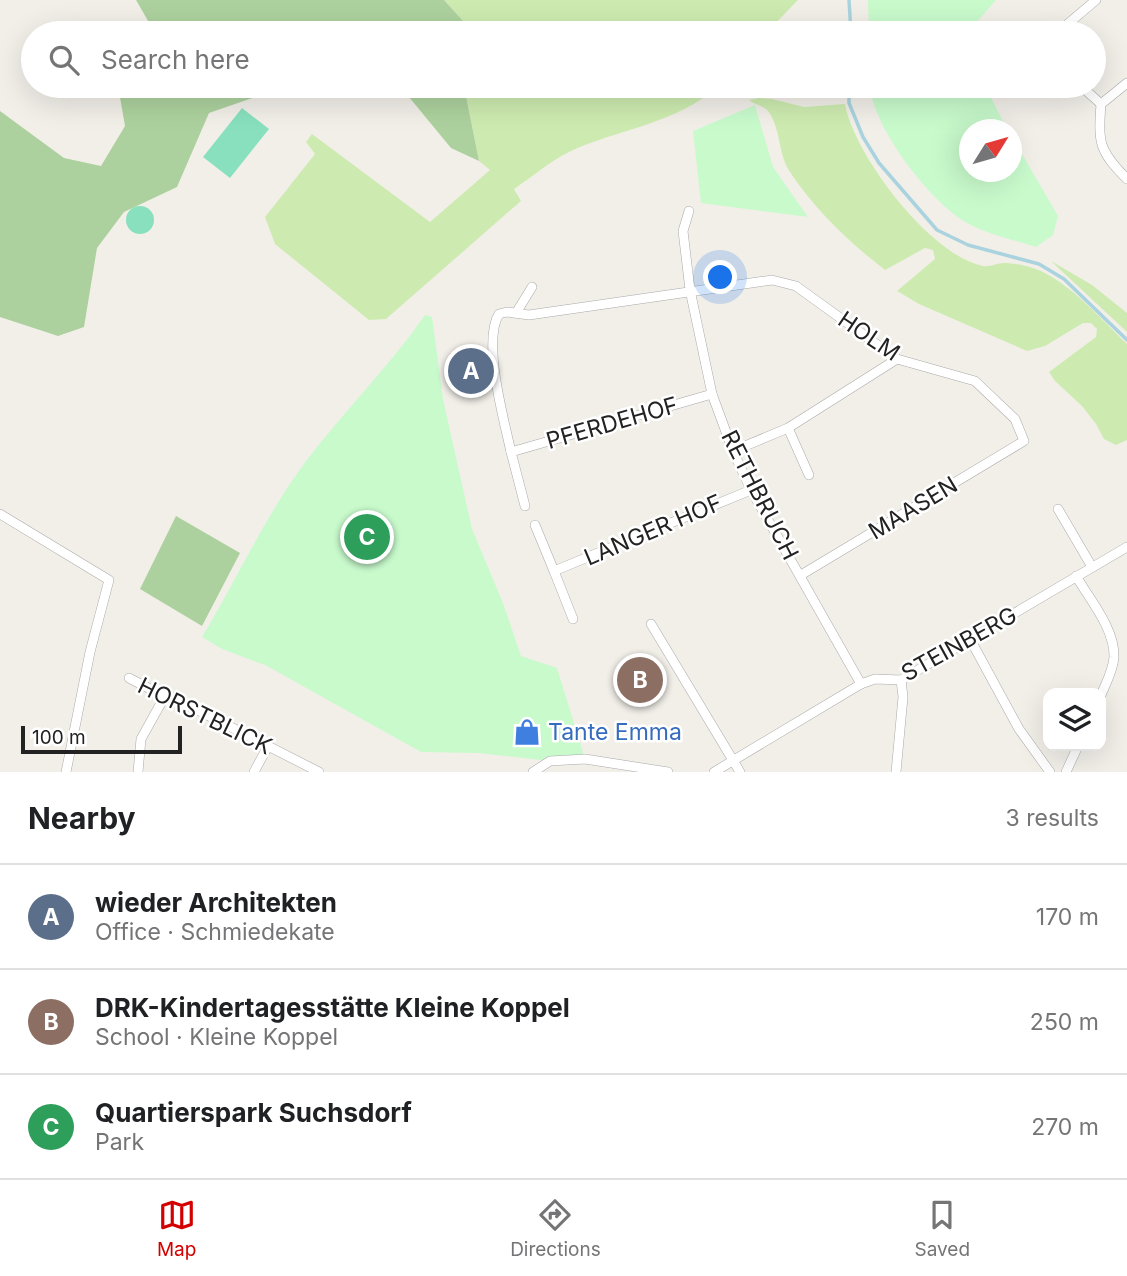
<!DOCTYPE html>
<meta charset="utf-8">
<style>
body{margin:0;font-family:Inter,sans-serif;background:#f6f6f6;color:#202124}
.controls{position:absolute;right:21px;bottom:21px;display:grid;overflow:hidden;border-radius:14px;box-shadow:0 7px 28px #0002}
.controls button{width:63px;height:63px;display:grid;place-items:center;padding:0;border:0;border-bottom:2px solid #e0e0e0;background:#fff;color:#202124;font:35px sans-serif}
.compass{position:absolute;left:959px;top:119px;width:63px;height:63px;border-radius:50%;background:#fff;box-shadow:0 7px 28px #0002;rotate:53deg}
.scale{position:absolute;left:21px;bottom:18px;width:161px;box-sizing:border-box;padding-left:7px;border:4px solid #222;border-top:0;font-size:19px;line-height:24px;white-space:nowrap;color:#222;-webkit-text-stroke:5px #fff;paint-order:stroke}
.you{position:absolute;left:721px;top:278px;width:24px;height:24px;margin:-18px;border:5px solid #fff;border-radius:50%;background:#1a73e8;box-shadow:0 0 0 10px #1a73e833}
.badge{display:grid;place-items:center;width:46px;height:46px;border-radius:50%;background:#d40000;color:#fff;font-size:23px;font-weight:700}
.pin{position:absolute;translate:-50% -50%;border:4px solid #fff;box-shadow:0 2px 7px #0006}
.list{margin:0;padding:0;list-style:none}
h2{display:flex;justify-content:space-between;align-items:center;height:91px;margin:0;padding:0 28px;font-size:30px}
h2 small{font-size:23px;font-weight:400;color:#757577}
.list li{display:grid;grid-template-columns:46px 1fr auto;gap:21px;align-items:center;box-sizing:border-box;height:105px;padding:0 28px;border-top:2px solid #e0e0e0}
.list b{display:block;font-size:26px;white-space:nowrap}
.list p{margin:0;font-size:23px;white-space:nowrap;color:#757577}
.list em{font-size:23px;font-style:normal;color:#757577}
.icon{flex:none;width:38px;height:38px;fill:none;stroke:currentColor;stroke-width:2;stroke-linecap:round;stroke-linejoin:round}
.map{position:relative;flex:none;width:1127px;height:772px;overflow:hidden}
.search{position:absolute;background:#fff;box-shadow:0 7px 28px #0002;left:21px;right:21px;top:21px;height:77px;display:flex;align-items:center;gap:18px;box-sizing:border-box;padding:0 24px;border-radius:38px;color:#757577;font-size:26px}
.sheet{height:406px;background:#fff}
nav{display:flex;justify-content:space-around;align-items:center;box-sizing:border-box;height:98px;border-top:2px solid #e0e0e0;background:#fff;font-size:19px;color:#757577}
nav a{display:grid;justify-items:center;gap:4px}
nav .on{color:#d40000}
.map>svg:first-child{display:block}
.grass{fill:#cdebb0}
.forest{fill:#add19e}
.park{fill:#c8facc}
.pitch{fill:#88e0be}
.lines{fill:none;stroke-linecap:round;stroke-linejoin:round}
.stream{stroke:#aad3df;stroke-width:3.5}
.street-casing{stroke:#a9a9a9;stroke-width:10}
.street{stroke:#fff;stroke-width:9}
.labels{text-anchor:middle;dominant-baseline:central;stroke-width:5;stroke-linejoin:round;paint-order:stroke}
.street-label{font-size:23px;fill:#222;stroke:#fff}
.shop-label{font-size:23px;fill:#366cbe;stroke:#fff;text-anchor:start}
</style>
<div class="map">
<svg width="1127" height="772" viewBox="0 0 1127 772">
<rect width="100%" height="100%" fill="#f2efe9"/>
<g class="grass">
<polygon points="444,0 798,0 766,33 474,33"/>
<path d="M 464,86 L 717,86 C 681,123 614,130 569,152 C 550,161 532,177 514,189 L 521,201 L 386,319 L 369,320 L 275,244 L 265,217 L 315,154 L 306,142 L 312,134 L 430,222 L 490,170 L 479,161 Z"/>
<path d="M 759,98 L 772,99 L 804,107 L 845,104 C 854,155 930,255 983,266 C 990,267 998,263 1004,263 C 1015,263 1032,267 1041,271 C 1074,287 1101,319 1127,344 L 1127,440 L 1116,445 L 1104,439 L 1096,424 L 1082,406 L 1055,381 L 1049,372 L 1096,337 L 1097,329 L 1091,323 L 1083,323 L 1045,346 L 1027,351 L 919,304 L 897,291 L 935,259 L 933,250 L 925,248 L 885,270 C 849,242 815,210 790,172 C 778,155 781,128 768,111 C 764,106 755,105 749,100 Z"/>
<polygon points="1051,261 1092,285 1127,313 1127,332"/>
</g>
<g class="forest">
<polygon points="136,0 444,0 474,33 155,33"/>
<polygon points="118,86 287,86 209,113 177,187 124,212 97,248 84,327 58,336 0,317 0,111 64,158 101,166 125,126"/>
<polygon points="390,86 464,86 479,161 451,148 409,97"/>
<polygon points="176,516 240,553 202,626 140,589"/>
</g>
<g class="park">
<polygon points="868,0 996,0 967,33 869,33"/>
<path d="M 870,86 L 985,86 L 1007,129 L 970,130 L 970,172 L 1012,172 L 1012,137 L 1058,216 L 1053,235 L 1036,247 C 1015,240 989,235 969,224 C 932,205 873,128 870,86 Z"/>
<polygon points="755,105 773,167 808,217 701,203 693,131"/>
<path d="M 425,315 L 432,317 L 443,399 L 472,529 L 503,603 L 521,656 L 557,668 L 585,759 L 550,761 L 478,753 L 421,752 L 267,666 L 222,649 L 202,637 C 237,579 265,516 306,461 C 344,411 389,367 425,315 Z"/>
</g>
<g class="pitch">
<polygon points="242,108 269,129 230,178 203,157"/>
<circle cx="140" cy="220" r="14"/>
</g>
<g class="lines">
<g class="stream">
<polyline points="849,0 851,33"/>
<polyline points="849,86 849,103 863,137 879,163 937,230 968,245 1039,264 1064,279 1127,340"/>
</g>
<defs>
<g id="street">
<polyline points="1057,33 1096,0"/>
<path d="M 1127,83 L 1101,104 C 1098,143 1099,151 1127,179"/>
<polyline points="1081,86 1101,104"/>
<polyline points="689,211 683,231 690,290 712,394 733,451 751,490 861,684"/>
<polyline points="516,313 532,287"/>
<polyline points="788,428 809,475"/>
<polyline points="733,451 788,428 897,359"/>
<path d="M 511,452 C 504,420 482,341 499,314 L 507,312 L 529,315 L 772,280 L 796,286 L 897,359 L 975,381 L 1015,419 L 1024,441 L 801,575"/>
<polyline points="525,506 511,452 712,394"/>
<polyline points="1058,509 1092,567"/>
<polyline points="0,514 109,580 90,652 66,772"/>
<polyline points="535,525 554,571"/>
<path d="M 1076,576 C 1090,600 1115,629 1114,657 C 1113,671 1106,683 1101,695"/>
<polyline points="573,619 554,571 751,490"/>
<polyline points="651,624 740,772"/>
<polyline points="970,639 1019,729 1050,772"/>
<polyline points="129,678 154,691 166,694 319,772"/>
<polyline points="138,772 141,739 166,694"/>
<polyline points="254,772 268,746"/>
<polyline points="533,772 550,761 585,759 668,772"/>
<polyline points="714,772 861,684 875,679 901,680 1127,547"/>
<polyline points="896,772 903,697 901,680"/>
<polyline points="1066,772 1078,746"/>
</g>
</defs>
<use href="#street" class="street-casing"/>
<use href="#street" class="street"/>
</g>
<defs>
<symbol id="shop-bare" viewBox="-9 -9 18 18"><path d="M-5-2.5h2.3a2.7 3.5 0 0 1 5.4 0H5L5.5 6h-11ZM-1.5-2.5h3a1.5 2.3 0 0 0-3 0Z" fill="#3f7fe0" stroke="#fff" stroke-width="2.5" paint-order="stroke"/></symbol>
</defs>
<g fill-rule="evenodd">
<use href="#shop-bare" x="508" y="713" width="38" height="38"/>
</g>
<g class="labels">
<g class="street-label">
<text transform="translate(869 336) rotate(34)">HOLM</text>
<text transform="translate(612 423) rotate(-16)">PFERDEHOF</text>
<text transform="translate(760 495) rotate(63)">RETHBRUCH</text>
<text transform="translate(913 508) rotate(-31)">MAASEN</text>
<text transform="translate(653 530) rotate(-23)">LANGER HOF</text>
<text transform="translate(959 644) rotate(-29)">STEINBERG</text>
<text transform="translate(205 716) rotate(26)">HORSTBLICK</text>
</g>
<g class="shop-label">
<text x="548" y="732">Tante Emma</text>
</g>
</g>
</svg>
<div class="controls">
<button><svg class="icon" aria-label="layers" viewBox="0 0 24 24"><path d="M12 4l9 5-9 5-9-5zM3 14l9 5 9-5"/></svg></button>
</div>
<svg class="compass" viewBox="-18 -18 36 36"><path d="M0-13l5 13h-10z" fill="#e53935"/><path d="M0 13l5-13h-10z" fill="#757577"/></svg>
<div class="scale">100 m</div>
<div class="you"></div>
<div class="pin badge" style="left:471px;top:371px;background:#5c6f8a">A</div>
<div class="pin badge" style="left:640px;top:680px;background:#8d6e63">B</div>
<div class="pin badge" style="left:367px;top:537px;background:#2e9e5b">C</div>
<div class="search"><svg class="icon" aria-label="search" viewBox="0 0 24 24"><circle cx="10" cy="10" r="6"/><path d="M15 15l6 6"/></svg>Search here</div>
</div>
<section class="sheet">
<h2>Nearby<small>3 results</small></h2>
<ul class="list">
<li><span class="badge" style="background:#5c6f8a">A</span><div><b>wieder Architekten</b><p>Office · Schmiedekate</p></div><em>170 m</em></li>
<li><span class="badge" style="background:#8d6e63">B</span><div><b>DRK-Kindertagesstätte Kleine Koppel</b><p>School · Kleine Koppel</p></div><em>250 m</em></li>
<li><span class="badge" style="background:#2e9e5b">C</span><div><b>Quartierspark Suchsdorf</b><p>Park</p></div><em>270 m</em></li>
</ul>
</section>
<nav>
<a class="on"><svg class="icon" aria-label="map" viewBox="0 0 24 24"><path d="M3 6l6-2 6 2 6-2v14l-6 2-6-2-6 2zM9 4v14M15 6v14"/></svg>Map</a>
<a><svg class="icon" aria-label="directions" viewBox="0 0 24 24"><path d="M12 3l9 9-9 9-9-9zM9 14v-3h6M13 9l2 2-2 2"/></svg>Directions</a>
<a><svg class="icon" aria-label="saved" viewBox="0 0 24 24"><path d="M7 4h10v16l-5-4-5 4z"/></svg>Saved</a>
</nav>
